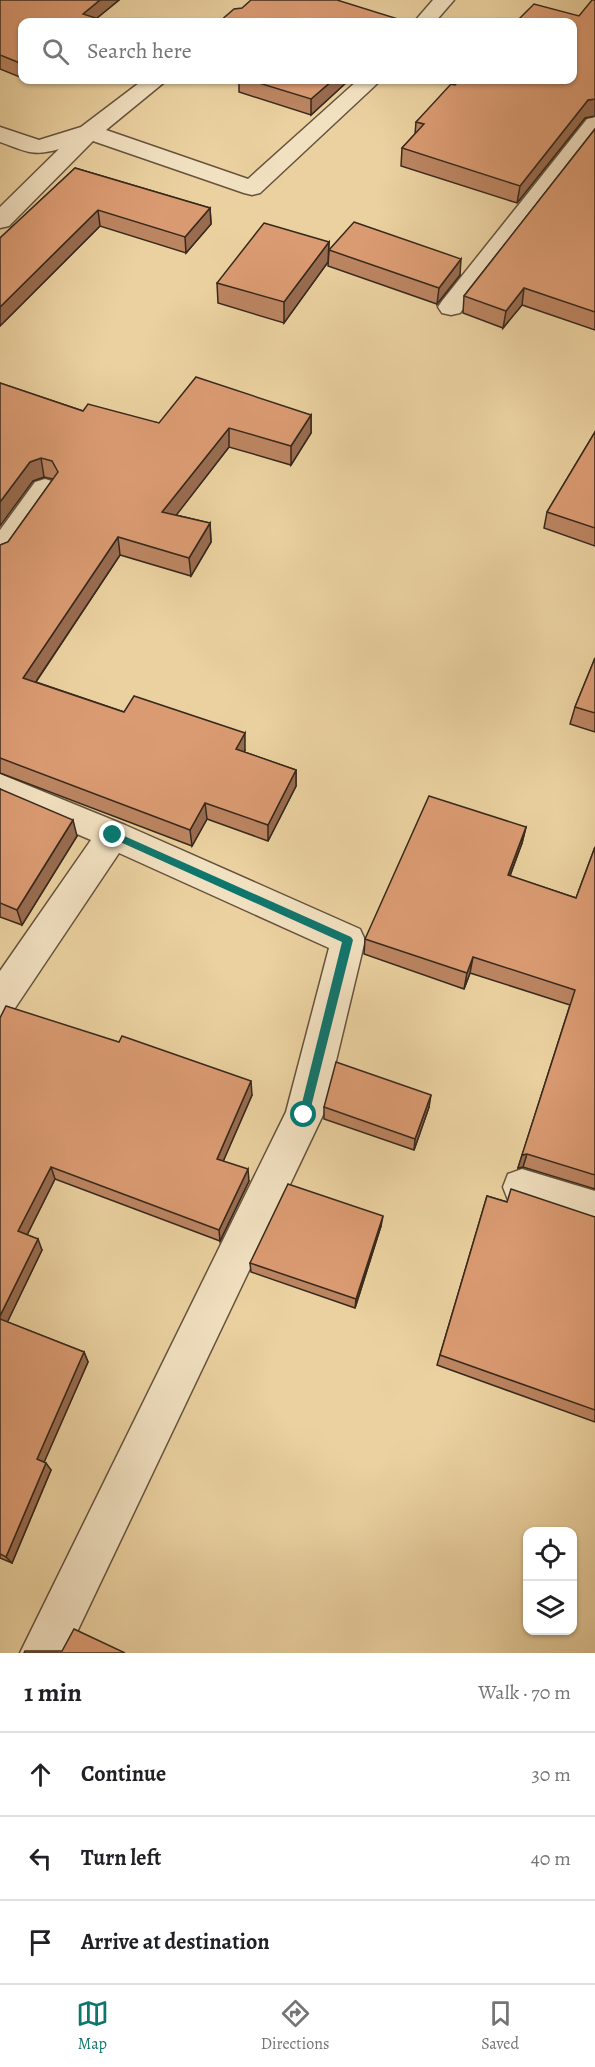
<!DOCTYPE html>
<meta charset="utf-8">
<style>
body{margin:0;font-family:Alegreya,serif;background:#f6f6f6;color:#202124}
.controls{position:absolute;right:18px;bottom:18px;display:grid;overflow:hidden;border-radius:12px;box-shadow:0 2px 4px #0004}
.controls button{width:54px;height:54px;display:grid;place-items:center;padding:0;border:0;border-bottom:2px solid #e0e0e0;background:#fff;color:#202124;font:30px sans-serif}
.stop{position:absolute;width:18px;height:18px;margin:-14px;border:4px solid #0f766e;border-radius:50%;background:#fff}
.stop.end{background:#0f766e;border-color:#fff;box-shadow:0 2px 6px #0008}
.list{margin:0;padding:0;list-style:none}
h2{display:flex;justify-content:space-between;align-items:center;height:78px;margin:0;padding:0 24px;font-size:26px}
h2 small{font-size:20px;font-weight:400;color:#757577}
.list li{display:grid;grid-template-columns:39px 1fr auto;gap:18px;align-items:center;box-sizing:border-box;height:84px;padding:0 24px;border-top:2px solid #e0e0e0}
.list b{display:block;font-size:22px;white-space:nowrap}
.list em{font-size:20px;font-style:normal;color:#757577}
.icon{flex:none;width:33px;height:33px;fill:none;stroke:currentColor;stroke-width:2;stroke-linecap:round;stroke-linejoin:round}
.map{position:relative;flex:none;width:595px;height:1653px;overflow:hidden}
.search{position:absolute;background:#fff;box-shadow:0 2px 4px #0004;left:18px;right:18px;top:18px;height:66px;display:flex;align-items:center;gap:15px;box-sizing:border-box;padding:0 21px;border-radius:12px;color:#757577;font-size:22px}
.sheet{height:330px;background:#fff}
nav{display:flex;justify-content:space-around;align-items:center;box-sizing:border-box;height:84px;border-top:2px solid #e0e0e0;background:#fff;font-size:16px;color:#757577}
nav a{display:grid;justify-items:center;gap:3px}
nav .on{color:#0f766e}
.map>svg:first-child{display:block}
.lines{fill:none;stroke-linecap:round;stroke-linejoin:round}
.minor-casing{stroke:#65533d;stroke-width:3}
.minor{fill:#f2e1c1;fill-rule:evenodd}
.wall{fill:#bc8562;stroke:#38291c;stroke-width:1.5}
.shaded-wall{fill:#996c50;stroke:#38291c;stroke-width:1.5}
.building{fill:#db9b72;stroke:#38291c;stroke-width:1.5}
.route{fill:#0f766e}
</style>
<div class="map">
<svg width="595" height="1653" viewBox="0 0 595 1653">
<rect width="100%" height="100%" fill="#ebd1a0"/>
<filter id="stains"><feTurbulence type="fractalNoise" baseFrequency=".00333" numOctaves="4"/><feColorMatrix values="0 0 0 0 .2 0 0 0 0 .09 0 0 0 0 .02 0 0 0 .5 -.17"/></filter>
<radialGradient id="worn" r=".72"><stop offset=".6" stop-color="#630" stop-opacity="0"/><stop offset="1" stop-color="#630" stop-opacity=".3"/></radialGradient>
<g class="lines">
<defs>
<g id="minor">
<polygon points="433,0 454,0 435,22 414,22"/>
<path d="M 143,80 L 167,80 L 106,130 L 248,179 L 358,80 L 381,80 L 260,193 L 252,195 L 244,193 L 93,141 L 9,226 L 0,228 L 0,207 L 59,149 C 32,157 26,151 0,142 L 0,127 L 39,140 L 81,127 Z"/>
<polygon points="595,117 595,139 460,313 451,315 442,313 438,307 442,301 587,119"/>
<polygon points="45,479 55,482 59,489 10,559 0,563 0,530 35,482"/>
<polygon points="0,774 125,825 360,929 365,940 323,1115 67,1653 20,1653 286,1112 329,948 119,853 13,1011 0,1016 0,971 91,840 0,801"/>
<polygon points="522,1169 595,1191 595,1229 508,1200 503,1187 508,1174"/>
</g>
</defs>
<use href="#minor" class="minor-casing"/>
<use href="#minor" class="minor"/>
</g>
<g class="wall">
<polygon points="0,0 119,0 97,18 22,22 22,78 0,69"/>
<polygon points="595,0 595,116 585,118 517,203 401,166 402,148 415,134 416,122 455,85 579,16"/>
<polygon points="239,80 349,80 311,115 239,92"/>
<polygon points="595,129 595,330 522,305 503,328 463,313 464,296"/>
<polygon points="75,168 210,208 211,224 186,253 100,226 0,326 0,238"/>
<polygon points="329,242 328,262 284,323 218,303 217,283"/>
<polygon points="329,250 460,275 437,304 328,266"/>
<polygon points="0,383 83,411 159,423 311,415 311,433 291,465 229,447 176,515 210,523 211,542 191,576 120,555 36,682 124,712 245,750 244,752 296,770 296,786 268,841 207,819 192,846 0,773 0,545 8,542 53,479 44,477 33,481"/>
<polygon points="595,432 595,546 544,528 547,512"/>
<polygon points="595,658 595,732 570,724 575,707"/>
<polygon points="0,789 77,836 22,925 0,917"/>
<polygon points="526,827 522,843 510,876 576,898 595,847 595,1189 523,1167 518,1168 570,1005 470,973 464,989 364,954 365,939"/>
<polygon points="0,1018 252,1095 223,1161 249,1181 220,1241 55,1179 27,1235 42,1250 7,1322 84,1352 88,1362 44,1462 51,1470 12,1563 0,1558"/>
<polygon points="324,1107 429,1107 414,1150 324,1119"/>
<polygon points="487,1196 507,1202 595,1217 595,1422 437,1365"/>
<polygon points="381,1226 355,1308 251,1272 250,1263"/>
</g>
<g class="shaded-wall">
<polygon points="100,0 119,0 92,22 83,14"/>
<polygon points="22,61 22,78 20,63"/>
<polygon points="333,80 349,80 311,115 311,99"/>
<polygon points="595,99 595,116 585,118 517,203 520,186 588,100"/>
<polygon points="210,208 211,224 186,253 185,237"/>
<polygon points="98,210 100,226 0,326 0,307"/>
<polygon points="329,242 328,262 284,323 284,302"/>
<polygon points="461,259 460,275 437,304 439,288"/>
<polygon points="524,288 522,305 503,328 506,311"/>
<polygon points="311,415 311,433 291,465 291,446"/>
<polygon points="229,428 229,447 164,531 162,512"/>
<polygon points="41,458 44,477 33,481 0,526 0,502 30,462"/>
<polygon points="210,523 211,542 191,576 189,558"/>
<polygon points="118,537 120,555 27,695 23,678"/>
<polygon points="245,733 245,750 236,766 236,749"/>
<polygon points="296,770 296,786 268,841 268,825"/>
<polygon points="205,803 207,819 192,846 190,830"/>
<polygon points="73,820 77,836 22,925 17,910"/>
<polygon points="526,827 522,843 504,891 508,875"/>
<polygon points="473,957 470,973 464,989 467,973"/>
<polygon points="251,1081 252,1095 219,1171 217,1159"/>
<polygon points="431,1095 429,1107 414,1150 415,1139"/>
<polygon points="527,1154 523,1167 518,1168 522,1155"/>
<polygon points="51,1167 55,1179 23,1243 18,1231"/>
<polygon points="248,1169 249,1181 220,1241 219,1230"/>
<polygon points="383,1216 381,1226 355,1308 356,1299"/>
<polygon points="38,1239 42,1250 4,1329 0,1321 0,1316"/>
<polygon points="84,1352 88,1362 42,1467 37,1459"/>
<polygon points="46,1463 51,1470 12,1563 6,1557"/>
</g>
<g class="building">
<polygon points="0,0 100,0 83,14 108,22 22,22 22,61 20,63 0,55"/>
<polygon points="251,0 337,0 398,19 394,22 219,22 234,9 242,8"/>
<polygon points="592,0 595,0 595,99 588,100 520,186 402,148 424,124 416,122 451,84 455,85 460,80 573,80 573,22 516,22 534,4 579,16"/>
<polygon points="249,80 333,80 311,99"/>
<polygon points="595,129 595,312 524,288 506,311 464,296"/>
<polygon points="75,168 210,208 185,237 98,210 0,307 0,238"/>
<polygon points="354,222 461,259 439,288 329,250"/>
<polygon points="264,223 329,242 284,302 217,283"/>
<polygon points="196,377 311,415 291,446 229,428 162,512 210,523 189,558 118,537 23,678 124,712 134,696 245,733 236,749 296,770 268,825 205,803 190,830 0,758 0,545 8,542 58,472 52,461 41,458 30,462 0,502 0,383 83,411 88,404 159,423"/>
<polygon points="595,432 595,528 547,512"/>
<polygon points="595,658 595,713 575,707"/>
<polygon points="0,789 73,820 17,910 0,903"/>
<polygon points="429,796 526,827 508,875 576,898 595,847 595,1175 527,1154 522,1155 575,990 473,957 467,973 365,939"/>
<polygon points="6,1006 119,1042 122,1036 251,1081 217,1159 248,1169 219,1230 51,1167 18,1231 38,1239 0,1316 0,1018"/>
<polygon points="336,1062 431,1095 415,1139 324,1107"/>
<polygon points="288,1184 383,1216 356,1299 250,1263"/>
<polygon points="511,1189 595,1217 595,1410 440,1355 487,1196 507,1202"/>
<polygon points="0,1319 84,1352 37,1459 46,1463 6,1557 0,1554"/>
<polygon points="74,1629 125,1653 24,1653 25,1651 62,1651"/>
</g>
<polygon class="route" points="113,831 351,937 353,940 308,1119 304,1121 299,1115 342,942 109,837 109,832"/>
<rect width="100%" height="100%" filter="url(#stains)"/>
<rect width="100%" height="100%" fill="url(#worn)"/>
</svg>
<div class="controls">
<button><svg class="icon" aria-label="locate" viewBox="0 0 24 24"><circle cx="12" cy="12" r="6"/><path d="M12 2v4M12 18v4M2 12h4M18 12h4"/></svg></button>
<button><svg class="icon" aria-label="layers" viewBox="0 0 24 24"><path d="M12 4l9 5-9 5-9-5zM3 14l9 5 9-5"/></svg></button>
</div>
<div class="stop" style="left:304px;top:1115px"></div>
<div class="stop end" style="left:113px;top:835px"></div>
<div class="search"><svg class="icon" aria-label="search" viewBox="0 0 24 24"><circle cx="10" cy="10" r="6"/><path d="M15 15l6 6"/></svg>Search here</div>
</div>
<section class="sheet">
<h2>1 min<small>Walk · 70 m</small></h2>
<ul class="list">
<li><svg class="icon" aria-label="ahead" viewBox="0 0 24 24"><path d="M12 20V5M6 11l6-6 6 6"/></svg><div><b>Continue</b></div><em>30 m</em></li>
<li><svg class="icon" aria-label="left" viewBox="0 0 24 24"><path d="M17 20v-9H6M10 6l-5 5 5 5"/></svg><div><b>Turn left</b></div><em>40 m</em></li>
<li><svg class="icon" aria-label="arrive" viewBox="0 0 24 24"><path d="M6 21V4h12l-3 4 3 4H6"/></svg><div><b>Arrive at destination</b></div></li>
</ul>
</section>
<nav>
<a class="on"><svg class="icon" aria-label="map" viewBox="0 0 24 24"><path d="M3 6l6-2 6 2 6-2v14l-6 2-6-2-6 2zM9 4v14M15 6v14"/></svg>Map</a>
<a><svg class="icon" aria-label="directions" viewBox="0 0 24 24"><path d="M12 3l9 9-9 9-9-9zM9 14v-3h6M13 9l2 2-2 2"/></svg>Directions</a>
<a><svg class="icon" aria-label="saved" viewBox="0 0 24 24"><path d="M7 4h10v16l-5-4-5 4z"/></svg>Saved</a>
</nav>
